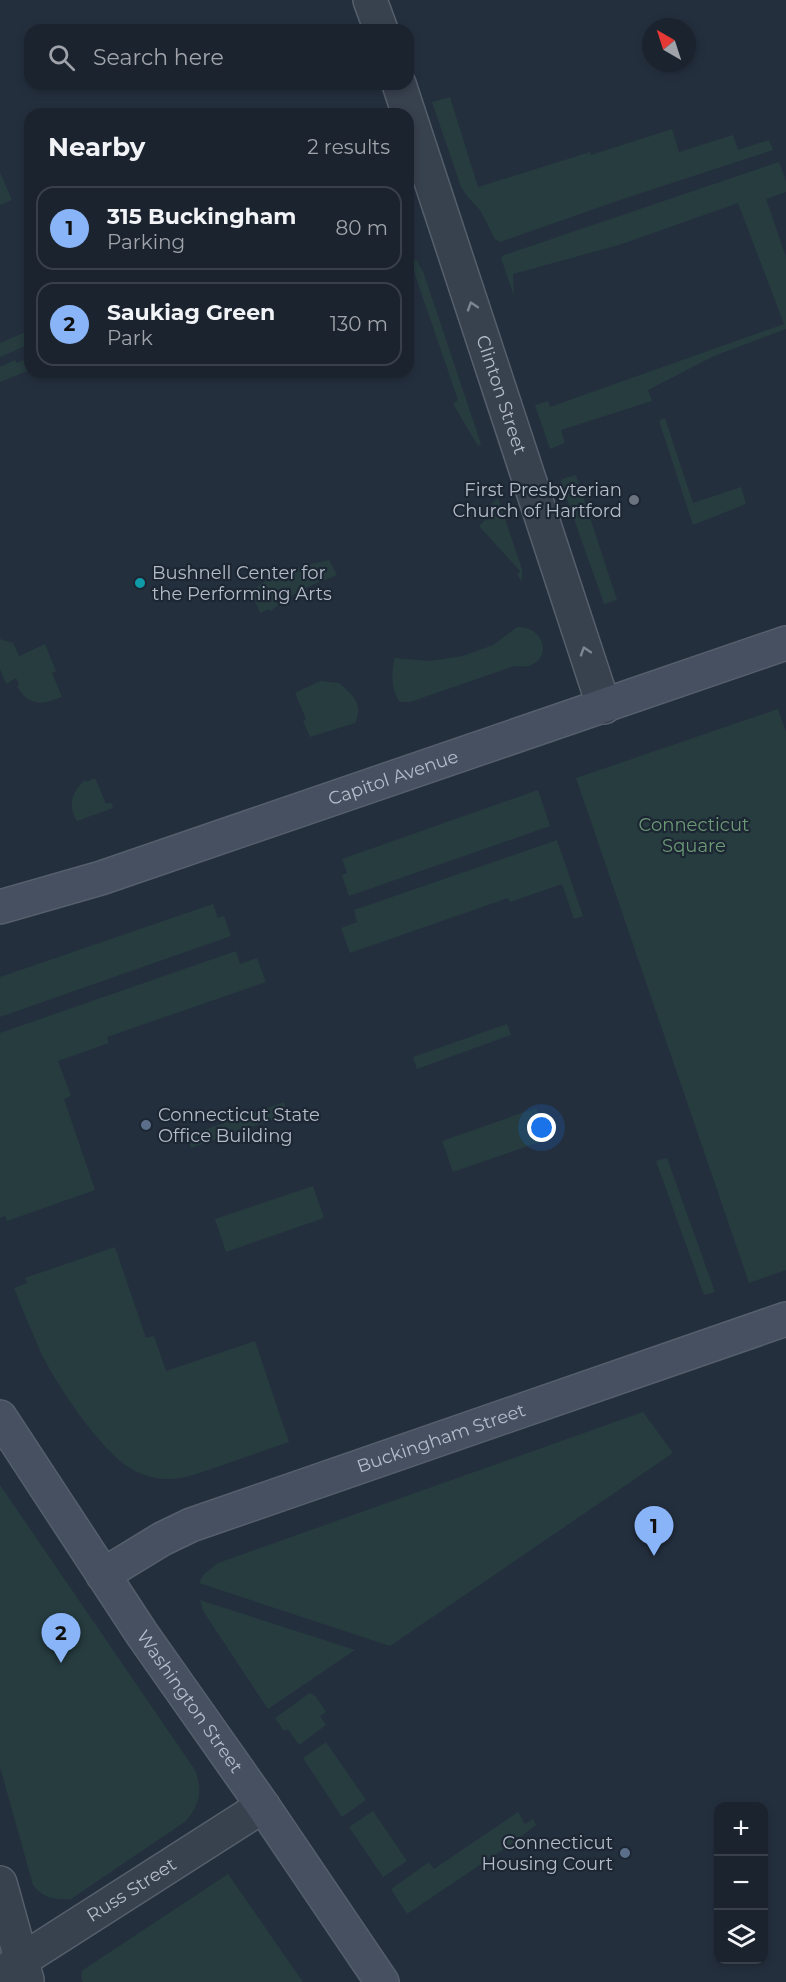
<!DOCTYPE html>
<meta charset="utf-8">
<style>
body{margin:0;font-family:Montserrat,sans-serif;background:#282f3a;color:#f1f3f6}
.controls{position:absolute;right:18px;bottom:18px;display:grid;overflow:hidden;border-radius:12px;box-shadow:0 3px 9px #0003}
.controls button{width:54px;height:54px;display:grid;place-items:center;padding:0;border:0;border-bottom:2px solid #39404a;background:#1b232e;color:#f1f3f6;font:30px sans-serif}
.compass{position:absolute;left:642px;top:18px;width:54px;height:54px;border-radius:50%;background:#1b232e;box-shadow:0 3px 9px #0003;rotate:321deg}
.you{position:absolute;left:542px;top:1128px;width:21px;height:21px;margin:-15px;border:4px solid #fff;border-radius:50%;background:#1a73e8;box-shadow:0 0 0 9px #1a73e833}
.badge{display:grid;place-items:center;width:39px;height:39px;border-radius:50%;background:#8ab4f8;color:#111;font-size:20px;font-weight:700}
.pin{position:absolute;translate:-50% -50px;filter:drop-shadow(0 2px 3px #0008)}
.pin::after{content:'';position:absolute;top:32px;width:21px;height:18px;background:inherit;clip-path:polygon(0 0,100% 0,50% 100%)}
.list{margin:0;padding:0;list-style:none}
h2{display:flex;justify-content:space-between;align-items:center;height:78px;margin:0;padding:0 24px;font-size:26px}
h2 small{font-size:20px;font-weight:400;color:#a0a4aa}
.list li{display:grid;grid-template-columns:39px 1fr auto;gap:18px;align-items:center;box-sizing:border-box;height:84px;margin:0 12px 12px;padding:0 12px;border:2px solid #39404a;border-radius:18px}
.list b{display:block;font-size:22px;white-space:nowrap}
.list p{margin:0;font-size:20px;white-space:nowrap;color:#a0a4aa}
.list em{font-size:20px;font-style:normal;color:#a0a4aa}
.icon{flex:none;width:33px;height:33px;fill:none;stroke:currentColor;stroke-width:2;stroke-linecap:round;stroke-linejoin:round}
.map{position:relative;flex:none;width:786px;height:1982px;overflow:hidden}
.search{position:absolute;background:#1b232e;box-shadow:0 3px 9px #0003;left:24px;top:24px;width:390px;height:66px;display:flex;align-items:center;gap:15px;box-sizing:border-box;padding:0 21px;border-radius:18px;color:#a0a4aa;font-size:22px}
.panel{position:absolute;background:#1b232e;box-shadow:0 3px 9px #0003;left:24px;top:108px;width:390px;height:270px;border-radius:18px}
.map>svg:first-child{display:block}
.green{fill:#263c3f}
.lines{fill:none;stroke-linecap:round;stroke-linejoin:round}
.street-casing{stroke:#565f6c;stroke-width:36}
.secondary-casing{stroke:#565f6c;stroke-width:36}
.street{stroke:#38414e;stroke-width:33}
.secondary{stroke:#465061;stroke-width:33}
.oneway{stroke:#7c8592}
.worship-dot{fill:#6b7280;stroke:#1d2633;stroke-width:2}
.culture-dot{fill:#0f9aa8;stroke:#1d2633;stroke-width:2}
.service-dot{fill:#5c6f8a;stroke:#1d2633;stroke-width:2}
.labels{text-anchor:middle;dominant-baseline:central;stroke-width:4.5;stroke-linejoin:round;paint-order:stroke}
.street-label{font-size:18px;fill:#b4bcc9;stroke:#1d2633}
.poi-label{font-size:18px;fill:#b4bcc9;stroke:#1d2633;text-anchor:end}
.park-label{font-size:18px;fill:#6b9a76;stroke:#1d2633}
</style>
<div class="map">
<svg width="786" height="1982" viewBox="0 0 786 1982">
<rect width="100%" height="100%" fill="#242f3e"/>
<g class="green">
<polygon points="450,97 478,187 590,152 591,155 672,129 679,152 733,135 738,150 769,140 773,150 617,201 500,242 495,239 480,210 467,196 461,187 432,102"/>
<polygon points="779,162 786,181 786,192 766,199 786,257 786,329 714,356 648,390 652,401 561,430 565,443 550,449 535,405 548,401 550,407 784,324 738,203 619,245 513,274 514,296 501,258 504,255"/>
<polygon points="0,172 12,200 0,205"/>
<polygon points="416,259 424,274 481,444 478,446 453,404 458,400 411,263"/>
<polygon points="30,330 30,344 0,357 0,343"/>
<polygon points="30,358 30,370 0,382 0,367 15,360 16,363"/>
<polygon points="665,418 693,503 741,487 746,504 693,525 659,421"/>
<polygon points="576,475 617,600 604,604 561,482 562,479"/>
<polygon points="498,498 522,569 522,581 517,575 520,571 479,526 490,515 485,509"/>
<path d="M 329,560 L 337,575 C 313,584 290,594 271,611 L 269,609 L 260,613 L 251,591 C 274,573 301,566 329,560 Z"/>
<path d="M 517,627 C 541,626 553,653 533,664 C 527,668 520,666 514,666 L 410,702 L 400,702 C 391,691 391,671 395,658 L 429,661 L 463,656 L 493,645 Z"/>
<path d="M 0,639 L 13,643 L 19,656 L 45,644 L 56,671 L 52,673 L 62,697 C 42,705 29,707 17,686 L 19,684 L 16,678 L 6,684 L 0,669 Z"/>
<path d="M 320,681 L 339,683 C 353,695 364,704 355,723 L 310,737 L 303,721 L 306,719 L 295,693 Z"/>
<polygon points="778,709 786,732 786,1270 749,1283 576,778"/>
<path d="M 95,778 L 106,804 L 111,802 L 113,808 L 77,821 C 68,807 71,792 85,780 L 86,782 Z"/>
<polygon points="538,790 550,826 349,896 342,875 347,873 342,859"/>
<polygon points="557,840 583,916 574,919 562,884 510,902 508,898 350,953 341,928 357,922 354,910"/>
<polygon points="213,904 218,918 224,916 231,936 0,1017 0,977"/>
<polygon points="236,951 240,964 257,958 266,982 107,1037 109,1043 58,1061 71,1096 64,1099 95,1190 7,1221 5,1216 0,1218 0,1033"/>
<polygon points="507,1024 511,1035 417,1069 413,1057"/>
<polygon points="284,1102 288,1114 191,1148 187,1136"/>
<polygon points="536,1108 548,1139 453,1172 442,1141"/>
<polygon points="667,1158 715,1292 704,1295 656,1161"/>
<polygon points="313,1186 324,1218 226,1252 215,1219"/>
<path d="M 115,1247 L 146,1338 L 154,1336 L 166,1371 L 255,1341 L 289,1442 C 266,1450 243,1458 220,1466 C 204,1471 184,1480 167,1479 C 152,1479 136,1473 124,1464 C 96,1443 58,1387 42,1355 C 32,1333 23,1310 14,1288 L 27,1283 L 25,1278 Z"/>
<polygon points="643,1412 673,1453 390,1646 199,1583 204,1574 218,1563"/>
<path d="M 0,1485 L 195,1770 C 203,1791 200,1804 186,1821 L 71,1899 C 56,1900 42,1898 33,1885 L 0,1767 Z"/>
<polygon points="200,1600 355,1650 268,1709 203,1611"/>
<polygon points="310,1693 316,1697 326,1712 320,1716 326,1725 299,1745 288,1729 284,1731 275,1718"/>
<polygon points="326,1742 366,1800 342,1817 303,1758"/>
<polygon points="373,1811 407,1861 383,1877 349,1827"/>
<polygon points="518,1812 525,1824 533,1819 536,1825 511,1844 407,1914 391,1889 429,1862 434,1869"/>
<polygon points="228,1874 303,1982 83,1982 81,1976 83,1970"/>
</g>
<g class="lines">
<defs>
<g id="street">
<polyline points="370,0 381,30"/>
<path id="s1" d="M 399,84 L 604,707"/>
<polyline points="0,1883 27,1980"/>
<path id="s2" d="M 0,1974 L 263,1806"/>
</g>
<g id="secondary">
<path id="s3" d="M 0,907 L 101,878 L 786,643"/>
<path id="s4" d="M 0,1417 L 142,1634 L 263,1806 L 382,1982"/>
<path id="s5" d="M 103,1575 L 162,1539 L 191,1525 L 786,1319"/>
</g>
</defs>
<use href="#street" class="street-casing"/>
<use href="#secondary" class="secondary-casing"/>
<use href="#street" class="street"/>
<use href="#secondary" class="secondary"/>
</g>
<defs><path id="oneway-chevron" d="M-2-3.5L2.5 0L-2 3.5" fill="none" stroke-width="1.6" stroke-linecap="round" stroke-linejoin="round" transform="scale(1.5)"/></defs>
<g class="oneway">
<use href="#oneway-chevron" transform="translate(472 306) rotate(-108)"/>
<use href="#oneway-chevron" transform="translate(585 651) rotate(-108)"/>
</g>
<circle class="worship-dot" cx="634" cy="500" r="6"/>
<circle class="culture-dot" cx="140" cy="583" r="6"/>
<g class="service-dot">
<circle cx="146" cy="1125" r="6"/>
<circle cx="625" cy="1853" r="6"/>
</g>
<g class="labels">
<g class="street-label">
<text stroke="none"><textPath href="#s1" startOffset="327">Clinton Street</textPath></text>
<text stroke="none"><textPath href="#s3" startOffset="414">Capitol Avenue</textPath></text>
<text stroke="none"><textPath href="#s5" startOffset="366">Buckingham Street</textPath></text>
<text stroke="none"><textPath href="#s4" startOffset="342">Washington Street</textPath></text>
<text stroke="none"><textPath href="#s2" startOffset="156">Russ Street</textPath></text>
</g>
<g class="poi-label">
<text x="622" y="490">First Presbyterian<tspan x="622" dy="21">Church of Hartford</tspan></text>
<text x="152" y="573" text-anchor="start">Bushnell Center for<tspan x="152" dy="21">the Performing Arts</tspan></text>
<text x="158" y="1115" text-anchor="start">Connecticut State<tspan x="158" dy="21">Office Building</tspan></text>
<text x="613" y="1843">Connecticut<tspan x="613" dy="21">Housing Court</tspan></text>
</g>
<g class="park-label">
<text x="694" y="825">Connecticut<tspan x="694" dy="21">Square</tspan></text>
</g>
</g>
</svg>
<div class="controls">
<button>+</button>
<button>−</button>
<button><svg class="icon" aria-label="layers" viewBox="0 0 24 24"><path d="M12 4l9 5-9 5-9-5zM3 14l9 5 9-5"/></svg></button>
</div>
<svg class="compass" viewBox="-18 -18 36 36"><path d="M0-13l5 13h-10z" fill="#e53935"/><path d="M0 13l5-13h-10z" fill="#a0a4aa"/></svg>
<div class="you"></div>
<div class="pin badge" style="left:654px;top:1556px">1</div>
<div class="pin badge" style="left:61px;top:1663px">2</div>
<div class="search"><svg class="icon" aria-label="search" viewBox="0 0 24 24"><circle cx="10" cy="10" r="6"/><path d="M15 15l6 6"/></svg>Search here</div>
<section class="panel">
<h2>Nearby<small>2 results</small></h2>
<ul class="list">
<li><span class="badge">1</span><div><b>315 Buckingham</b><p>Parking</p></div><em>80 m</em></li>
<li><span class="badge">2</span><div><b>Saukiag Green</b><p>Park</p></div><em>130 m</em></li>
</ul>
</section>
</div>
